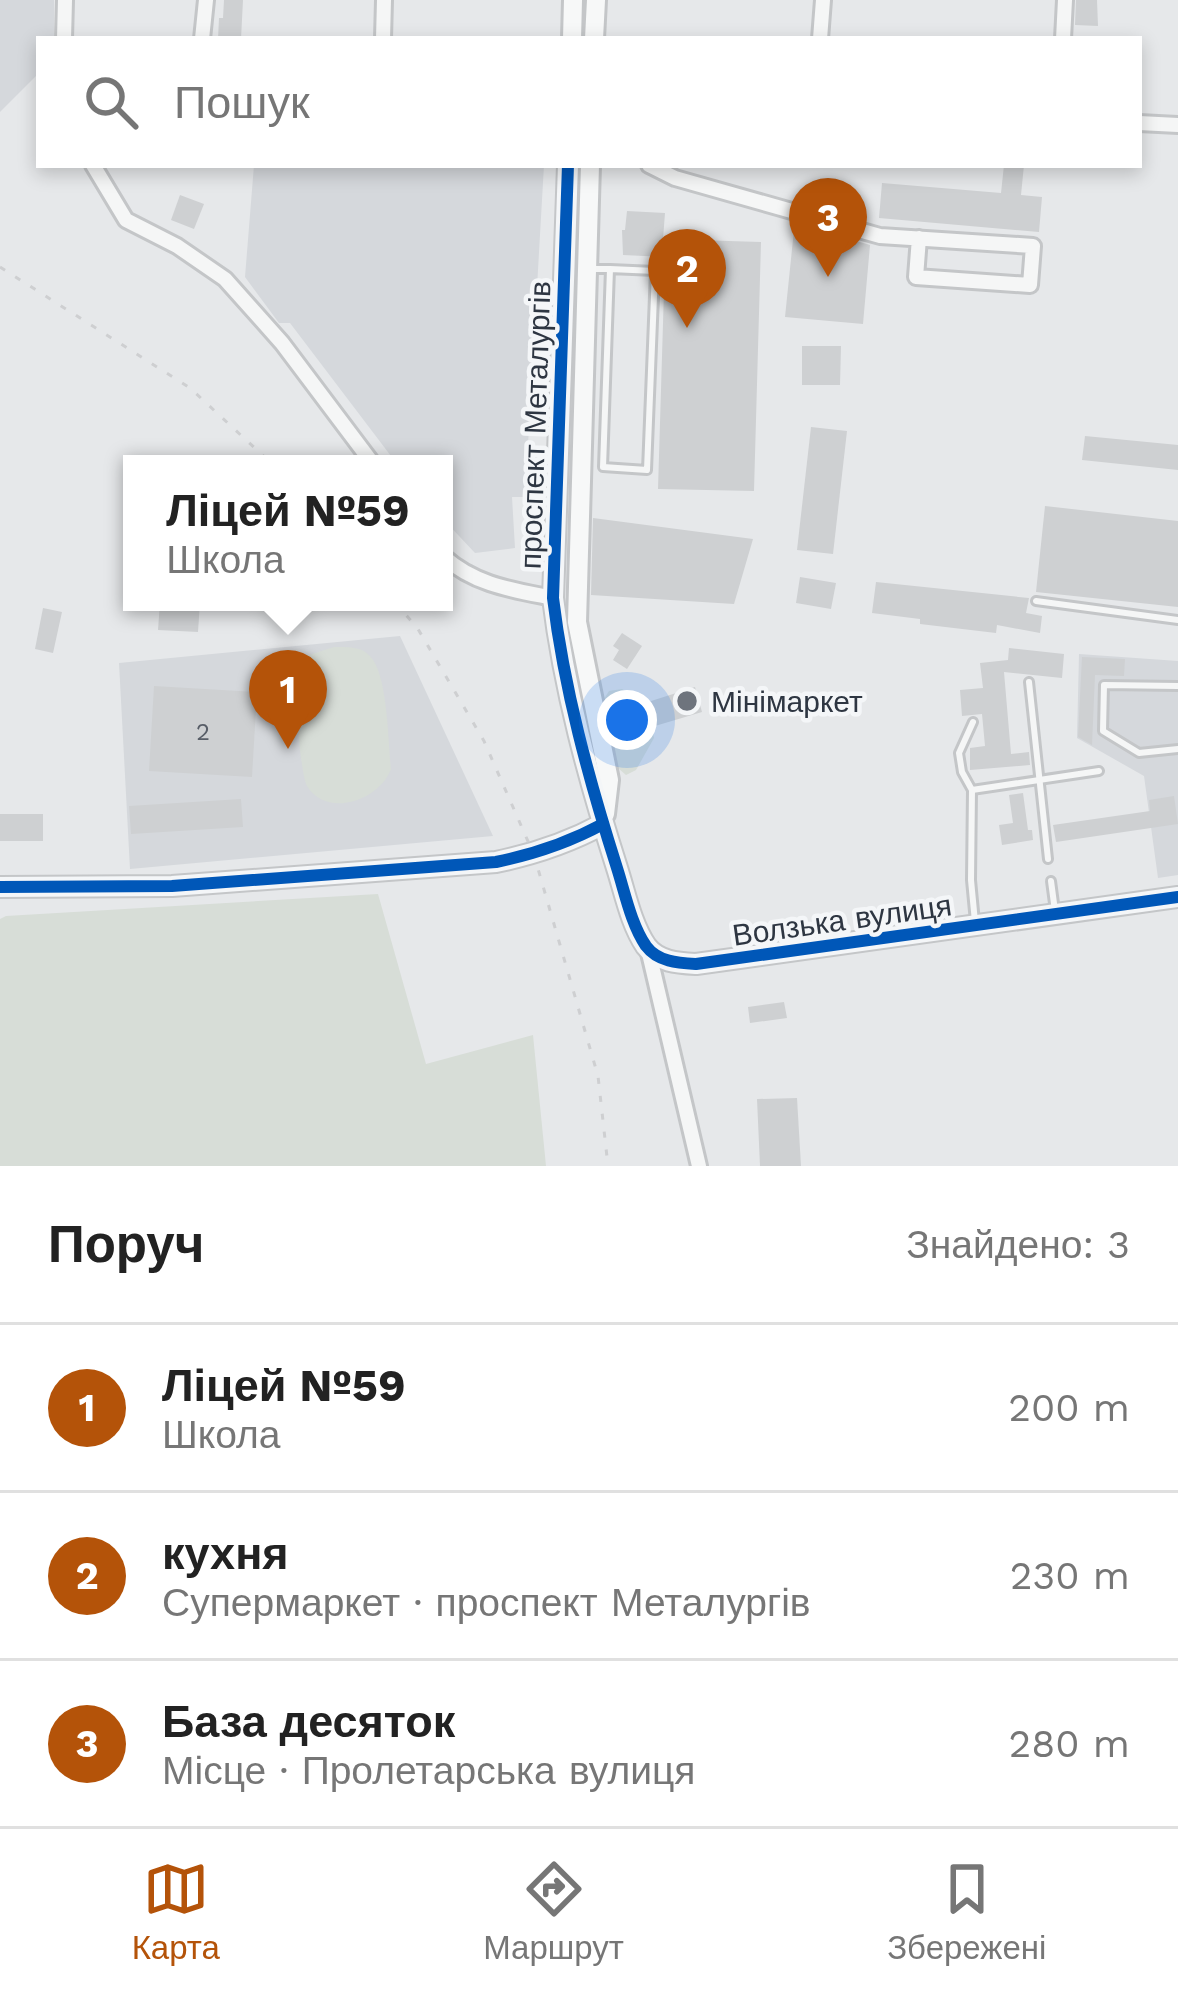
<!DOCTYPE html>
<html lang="uk">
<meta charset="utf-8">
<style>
body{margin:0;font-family:"Work Sans",sans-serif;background:#f6f6f6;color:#222}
.you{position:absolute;left:627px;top:720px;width:42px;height:42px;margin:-30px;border:9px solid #fff;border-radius:50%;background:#1a73e8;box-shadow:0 0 0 18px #1a73e833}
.badge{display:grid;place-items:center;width:78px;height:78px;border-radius:50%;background:#b45309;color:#fff;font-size:39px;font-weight:700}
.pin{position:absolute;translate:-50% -99px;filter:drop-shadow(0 3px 6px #0008)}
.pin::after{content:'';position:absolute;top:63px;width:42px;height:36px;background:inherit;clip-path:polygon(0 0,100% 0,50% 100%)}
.popup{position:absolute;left:123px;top:455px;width:330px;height:156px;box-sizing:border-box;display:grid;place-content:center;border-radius:0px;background:#fff;filter:drop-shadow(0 3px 9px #0005);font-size:39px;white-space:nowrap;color:#767676}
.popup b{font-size:45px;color:#222}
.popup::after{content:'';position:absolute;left:50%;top:100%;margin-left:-24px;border:24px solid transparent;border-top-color:#fff}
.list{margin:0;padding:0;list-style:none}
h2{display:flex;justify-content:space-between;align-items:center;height:156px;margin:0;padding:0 48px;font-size:51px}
h2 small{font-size:39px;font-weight:400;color:#767676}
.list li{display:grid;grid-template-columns:78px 1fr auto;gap:36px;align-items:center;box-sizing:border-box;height:168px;padding:0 48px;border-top:3px solid #e0e0e0}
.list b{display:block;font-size:45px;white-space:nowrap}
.list p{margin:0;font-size:39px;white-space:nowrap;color:#767676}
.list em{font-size:39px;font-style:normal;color:#767676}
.icon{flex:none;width:66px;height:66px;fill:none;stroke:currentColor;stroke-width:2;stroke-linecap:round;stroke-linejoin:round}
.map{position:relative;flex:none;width:1178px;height:1166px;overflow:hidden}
.search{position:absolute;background:#fff;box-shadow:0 6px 18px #0003;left:36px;right:36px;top:36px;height:132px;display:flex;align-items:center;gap:30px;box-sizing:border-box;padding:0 42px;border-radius:0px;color:#767676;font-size:45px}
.sheet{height:660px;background:#fff}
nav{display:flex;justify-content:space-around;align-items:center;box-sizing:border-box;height:168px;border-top:3px solid #e0e0e0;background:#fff;font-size:33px;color:#767676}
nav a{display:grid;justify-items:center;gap:6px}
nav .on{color:#b45309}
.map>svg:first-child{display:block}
.built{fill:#d5d8dc}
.green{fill:#d7ddd7}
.building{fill:#ced0d2}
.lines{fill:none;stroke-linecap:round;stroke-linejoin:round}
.lane-casing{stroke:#c4c6c8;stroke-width:12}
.street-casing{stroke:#c4c6c8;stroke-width:20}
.secondary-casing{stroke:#c4c6c8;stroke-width:24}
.lane{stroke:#f5f6f6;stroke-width:6}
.street{stroke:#f5f6f6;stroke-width:14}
.secondary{stroke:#f7f8f8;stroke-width:18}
.rail{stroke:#cecfd1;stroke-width:3;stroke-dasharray:6 12;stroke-linecap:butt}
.cycleway-casing{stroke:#f4f6f8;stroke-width:20}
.cycleway{stroke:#0057b8;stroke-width:12}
.poi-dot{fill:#6e747d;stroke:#f4f6f8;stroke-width:4.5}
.labels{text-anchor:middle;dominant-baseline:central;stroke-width:9;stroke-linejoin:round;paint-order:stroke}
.number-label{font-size:24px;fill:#575d67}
.street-label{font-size:30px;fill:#2e3642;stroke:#f4f6f8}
.poi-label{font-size:30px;fill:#2e3642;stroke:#f4f6f8;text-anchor:start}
</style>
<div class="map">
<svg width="1178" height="1166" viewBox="0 0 1178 1166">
<rect width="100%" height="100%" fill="#e6e8ea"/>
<g class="built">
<polygon points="0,0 54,0 54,39 39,39 39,73 0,112"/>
<polygon points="254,165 544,165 525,497 512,497 515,548 475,553 444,520 444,464 397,464 290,323 279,323 245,277"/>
<polygon points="400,636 493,836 130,869 119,663"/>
<polygon points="1079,654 1178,661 1178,875 1158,878 1144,776 1077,738"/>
</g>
<g class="green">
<path d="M 334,647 C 347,647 361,646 370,656 C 388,674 388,743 391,769 C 380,800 327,819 307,786 C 300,773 294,689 297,673 C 299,665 301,663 306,656 Z"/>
<polygon points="622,689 647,706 654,738 636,770 626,775 618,768 604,699 609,691"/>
<polygon points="378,894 426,1064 533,1035 546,1166 0,1166 0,919 6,916"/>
</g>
<g class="building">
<polygon points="224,0 243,0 241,39 218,39 219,18 223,18"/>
<polygon points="1076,0 1097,0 1098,26 1075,25"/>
<polygon points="1004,165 1024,165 1021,195 1042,197 1039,232 879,218 882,183 1001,193"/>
<polygon points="180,195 204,204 194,229 171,220"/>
<polygon points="627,211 665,213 663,239 761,242 754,491 658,489 665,257 623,255 622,230 625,230"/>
<polygon points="794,230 829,233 870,245 863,324 785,317"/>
<polygon points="802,346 841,346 840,385 802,385"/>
<polygon points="811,427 847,431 833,554 797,550"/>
<polygon points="1085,436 1178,445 1178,470 1082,460"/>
<polygon points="1045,506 1178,521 1178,607 1036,592"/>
<polygon points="593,518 753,539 734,604 591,595"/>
<polygon points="800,577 836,583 831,609 796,603"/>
<polygon points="876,582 1029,598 1026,613 1042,616 1040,633 997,625 996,633 920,624 920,619 872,613"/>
<polygon points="160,602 200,602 198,632 158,630"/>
<polygon points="43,608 62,612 53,653 35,649"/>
<polygon points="622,633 642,646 627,669 613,660 619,650 613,646"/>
<polygon points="1009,648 1064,654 1062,678 1004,672 1011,754 1029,752 1030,765 970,770 970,748 985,746 982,714 962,716 960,690 983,688 980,663 1008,660"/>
<polygon points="1082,657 1125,659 1124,676 1095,675 1092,745 1078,737"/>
<polygon points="154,686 257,692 252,777 149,771"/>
<polygon points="695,687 702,712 655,726 648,702"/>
<polygon points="1023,793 1028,830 1032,830 1033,840 1002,845 999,825 1013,823 1009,795"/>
<polygon points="1174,796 1178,824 1056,842 1053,825 1150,811 1149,800"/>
<polygon points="241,799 243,827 131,834 129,806"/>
<rect x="0" y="814" width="43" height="27"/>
<polygon points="784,1002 787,1018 750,1023 748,1007"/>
<polygon points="797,1098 801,1166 760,1166 757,1099"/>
</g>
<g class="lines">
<defs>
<g id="lane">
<polyline points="590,269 610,269 603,467 647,470 655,271 610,269"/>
<polyline points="1036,601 1178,620"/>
<polyline points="1029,682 1048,859"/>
<polyline points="1178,686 1104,685 1103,731 1139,753 1178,749"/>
<polyline points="973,722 959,753 962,772 972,790 971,880 975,922"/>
<polyline points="972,790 1099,771"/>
<polyline points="1051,881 1055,911"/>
</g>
<g id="street">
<polyline points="64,39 65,0"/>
<polyline points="202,39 206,0"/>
<polyline points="383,39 384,0"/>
<polyline points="820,39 823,0"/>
<polyline points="1063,39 1065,0"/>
<polyline points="1139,123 1178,125"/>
<polyline points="93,165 126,220 177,246 225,279 282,343 373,464"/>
<polyline points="649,165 675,178 880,236 1033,246 1030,285 916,277 919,238"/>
<path d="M 444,557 C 475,585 513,590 553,598"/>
<polyline points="648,949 699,1166"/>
</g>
<g id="secondary">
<polyline points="572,39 573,0"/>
<polyline points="594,39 596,0"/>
<path d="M 568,165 L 553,598 C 564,689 589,780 617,868 C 625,893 631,924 646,946 C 658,962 678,963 696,964 L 1178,897"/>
<polyline points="590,165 577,622 609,780 605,814"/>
<path d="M 0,887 L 172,886 L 496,862 C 535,854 568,843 603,824"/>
</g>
</defs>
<use href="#lane" class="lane-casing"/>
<use href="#street" class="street-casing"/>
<use href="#secondary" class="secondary-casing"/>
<use href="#lane" class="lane"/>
<use href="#street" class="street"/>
<use href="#secondary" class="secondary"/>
<g class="rail">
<polyline points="0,267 190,388 272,464"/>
<polyline points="395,602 418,629 484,741 534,855 598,1076 608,1166"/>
</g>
<defs>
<g id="cycleway">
<path d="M 568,165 L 553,598 C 564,689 589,780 617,868 C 625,893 631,924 646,946 C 658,962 678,963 696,964 L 1178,897"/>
<path d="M 0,887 L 172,886 L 496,862 C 535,854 568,843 603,824"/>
</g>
</defs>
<use href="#cycleway" class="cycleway-casing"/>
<use href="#cycleway" class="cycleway"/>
</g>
<circle class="poi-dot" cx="687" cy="701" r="12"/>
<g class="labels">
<g class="number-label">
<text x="203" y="732">2</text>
</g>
<g class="street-label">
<text transform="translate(535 425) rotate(-88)">проспект Металургів</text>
<text transform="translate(842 920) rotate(-8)">Волзька вулиця</text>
</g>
<g class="poi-label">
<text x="711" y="701">Мінімаркет</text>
</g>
</g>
</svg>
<div class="you"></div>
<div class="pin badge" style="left:288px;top:749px">1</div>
<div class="popup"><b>Ліцей №59</b>Школа</div>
<div class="pin badge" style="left:687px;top:328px">2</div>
<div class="pin badge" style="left:828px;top:277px">3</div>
<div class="search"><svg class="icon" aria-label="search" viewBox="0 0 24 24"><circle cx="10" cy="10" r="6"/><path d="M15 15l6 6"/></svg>Пошук</div>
</div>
<section class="sheet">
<h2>Поруч<small>Знайдено: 3</small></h2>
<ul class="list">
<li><span class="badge">1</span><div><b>Ліцей №59</b><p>Школа</p></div><em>200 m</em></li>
<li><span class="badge">2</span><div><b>кухня</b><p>Супермаркет · проспект Металургів</p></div><em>230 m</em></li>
<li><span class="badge">3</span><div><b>База десяток</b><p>Місце · Пролетарська вулиця</p></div><em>280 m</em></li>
</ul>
</section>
<nav>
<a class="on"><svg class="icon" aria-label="map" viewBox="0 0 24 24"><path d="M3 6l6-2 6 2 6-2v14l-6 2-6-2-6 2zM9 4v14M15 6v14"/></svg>Карта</a>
<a><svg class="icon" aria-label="directions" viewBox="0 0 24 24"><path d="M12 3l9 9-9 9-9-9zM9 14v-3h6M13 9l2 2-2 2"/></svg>Маршрут</a>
<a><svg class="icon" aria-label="saved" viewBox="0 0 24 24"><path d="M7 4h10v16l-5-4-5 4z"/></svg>Збережені</a>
</nav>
